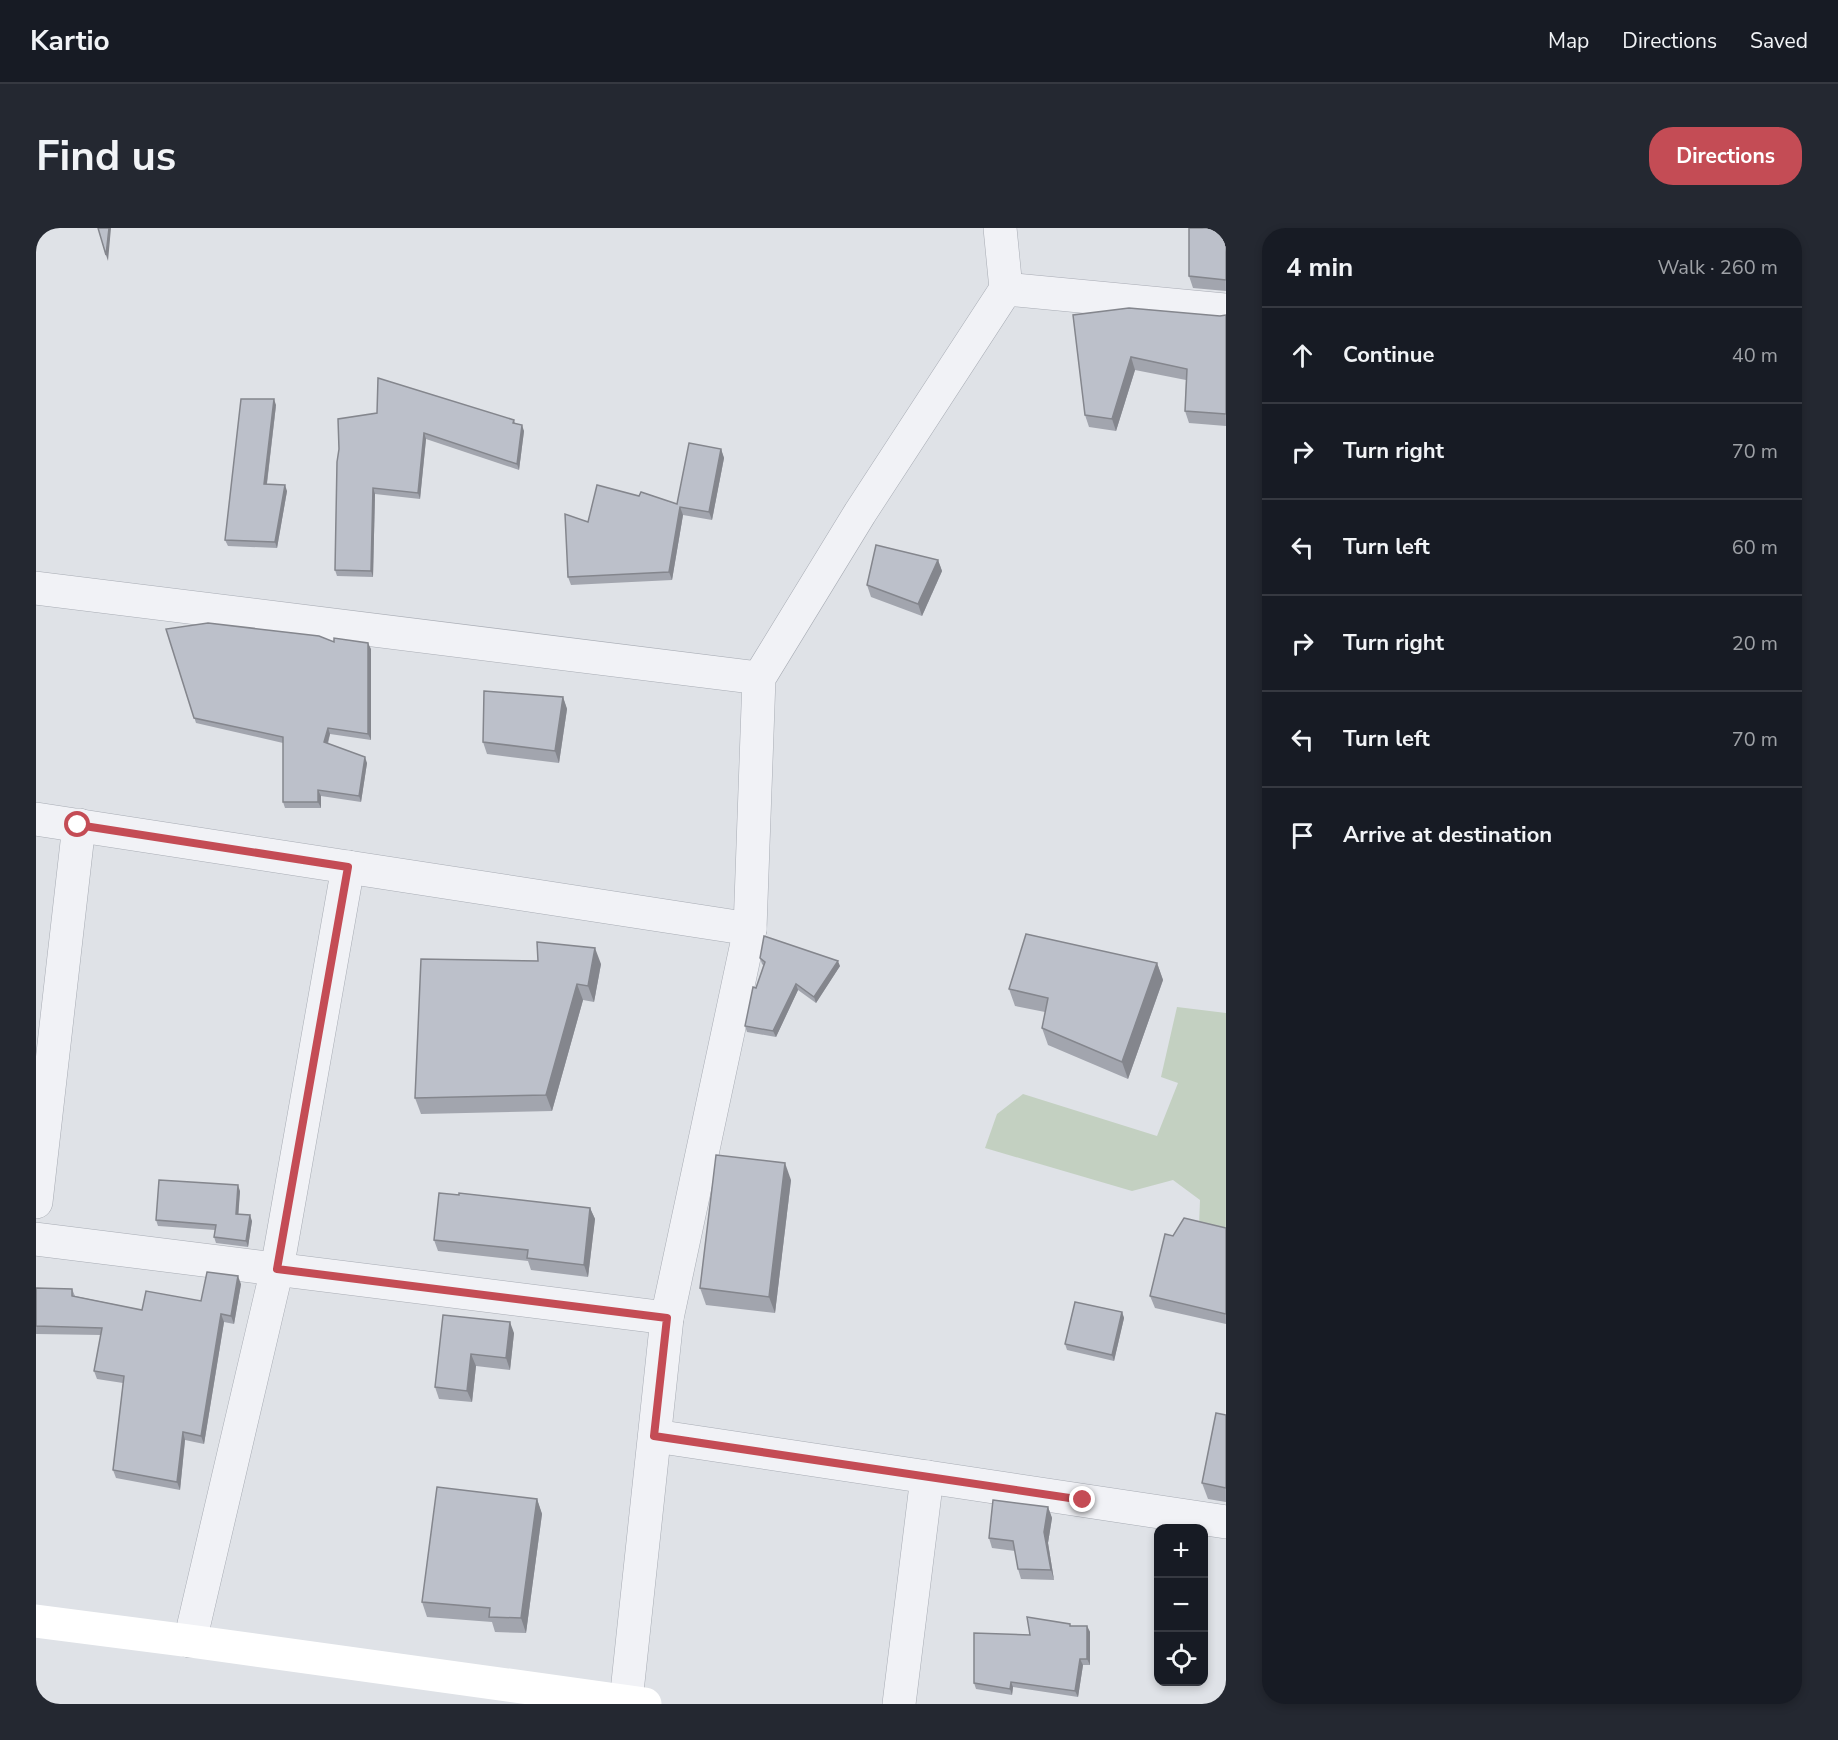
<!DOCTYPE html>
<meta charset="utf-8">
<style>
body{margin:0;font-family:"Nunito Sans",sans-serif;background:#242831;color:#f1f3f6}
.controls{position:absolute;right:18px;bottom:18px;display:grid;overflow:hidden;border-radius:12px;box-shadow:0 3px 9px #0003}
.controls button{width:54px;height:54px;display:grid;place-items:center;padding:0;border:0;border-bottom:2px solid #363941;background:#171b24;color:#f1f3f6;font:30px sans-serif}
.stop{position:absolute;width:18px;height:18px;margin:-14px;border:4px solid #c44c55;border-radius:50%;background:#fff}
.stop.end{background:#c44c55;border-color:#fff;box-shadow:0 2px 6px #0008}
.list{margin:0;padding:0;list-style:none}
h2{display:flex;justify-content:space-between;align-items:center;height:78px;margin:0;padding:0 24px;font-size:26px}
h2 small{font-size:20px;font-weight:400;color:#9ea1a6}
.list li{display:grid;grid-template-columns:39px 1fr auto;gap:18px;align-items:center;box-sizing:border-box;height:96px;padding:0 24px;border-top:2px solid #363941}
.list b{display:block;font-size:22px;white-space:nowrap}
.list em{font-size:20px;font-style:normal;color:#9ea1a6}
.icon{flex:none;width:33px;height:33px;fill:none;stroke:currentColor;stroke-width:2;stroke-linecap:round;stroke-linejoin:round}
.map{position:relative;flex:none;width:1190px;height:1476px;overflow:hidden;border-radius:24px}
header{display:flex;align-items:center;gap:36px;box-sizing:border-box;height:84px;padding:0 30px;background:#171b24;border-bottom:2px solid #363941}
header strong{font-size:28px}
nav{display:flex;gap:33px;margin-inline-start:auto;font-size:21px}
.intro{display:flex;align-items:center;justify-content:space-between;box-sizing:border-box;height:144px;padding:0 36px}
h1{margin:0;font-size:42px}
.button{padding:15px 27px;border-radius:24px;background:#c44c55;color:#fff;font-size:21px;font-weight:700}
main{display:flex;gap:36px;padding:0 36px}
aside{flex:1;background:#171b24;border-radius:24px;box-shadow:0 3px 9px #0003}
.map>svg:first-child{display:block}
.green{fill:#c3d0c1}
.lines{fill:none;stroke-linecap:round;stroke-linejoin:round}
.street-casing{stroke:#a8acb4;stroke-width:34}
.street{stroke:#f1f2f6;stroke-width:33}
.secondary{stroke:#fff;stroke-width:33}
.wall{fill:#a2a5ae}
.shaded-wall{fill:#84868d}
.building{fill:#bcc0ca;stroke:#84868d;stroke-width:1.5}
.route{stroke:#c44c55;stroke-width:8}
</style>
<header>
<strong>Kartio</strong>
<nav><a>Map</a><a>Directions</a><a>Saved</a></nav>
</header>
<div class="intro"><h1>Find us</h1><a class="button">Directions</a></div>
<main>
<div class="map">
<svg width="1190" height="1476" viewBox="0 0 1190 1476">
<rect width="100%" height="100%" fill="#dfe2e7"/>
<polygon class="green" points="1141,779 1190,785 1190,1004 1163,998 1164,972 1137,952 1096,963 949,920 961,886 987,866 1121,908 1142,855 1125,849"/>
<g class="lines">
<defs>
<g id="street">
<polyline points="970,61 1190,82"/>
<polyline points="0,360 723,450"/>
<polyline points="0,591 714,701"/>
<polyline points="0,974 43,597"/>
<polyline points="0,1011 631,1090"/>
<polyline points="619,1208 1190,1294"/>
<polyline points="154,1413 241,1041 312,639"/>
<polyline points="590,1473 631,1090 714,701 723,450 824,285 970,61 964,0"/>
<polyline points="863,1476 891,1249"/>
</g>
</defs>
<use href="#street" class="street-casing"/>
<use href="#street" class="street"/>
<polyline class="secondary" points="0,1393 154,1413 609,1476"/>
</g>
<g class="wall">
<polygon points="1190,0 1190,63 1157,60 1153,48"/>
<polygon points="1037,87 1184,88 1190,87 1190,198 1153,195 1149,183 1150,152 1099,142 1080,203 1053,199 1049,187"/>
<polygon points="240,177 231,256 251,263 241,320 192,318 189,312"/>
<polygon points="302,191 478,192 479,195 488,203 483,242 390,211 384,271 339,266 337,349 301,348 299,342 303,221"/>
<polygon points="685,221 688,230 676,292 647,287 636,352 535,357 532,349 552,294 603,268 641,276"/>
<polygon points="902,332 906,343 886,388 835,369 831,357"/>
<polygon points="130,401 298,414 335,421 335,512 294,506 292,516 331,535 325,574 285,568 285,580 249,580 247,574 247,515 160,495"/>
<polygon points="527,469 531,481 523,535 451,526 447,514"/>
<polygon points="724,730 804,738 780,775 762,762 740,809 711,804 709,798 728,738 726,736"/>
<polygon points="1121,735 1127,752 1092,851 1012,817 1006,800 1009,784 979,778 973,761"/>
<polygon points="565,736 558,774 547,772 516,883 385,886 379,870"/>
<polygon points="755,952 739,1085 670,1077 664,1060"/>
<polygon points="204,963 202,986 216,993 212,1019 180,1015 178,1009 179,1002 122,998 120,992"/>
<polygon points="423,967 554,980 559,991 552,1049 495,1042 492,1033 402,1023 398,1012"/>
<polygon points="1190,1000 1190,1096 1119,1080 1114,1068 1137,1008"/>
<polygon points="205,1056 198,1096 188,1094 168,1216 149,1212 144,1262 80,1250 77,1242 87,1155 61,1151 58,1143 65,1107 0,1106 0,1060 36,1061 39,1068 106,1082 165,1073"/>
<polygon points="1086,1084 1088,1090 1078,1133 1031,1122 1029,1116"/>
<polygon points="407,1087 478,1105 474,1142 440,1138 436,1174 403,1171 399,1159"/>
<polygon points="1190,1187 1190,1274 1172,1271 1166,1255"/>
<polygon points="501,1271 506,1286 490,1405 459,1404 456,1394 391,1389 386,1374"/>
<polygon points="1012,1279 1016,1290 1012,1315 1018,1352 985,1351 982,1341 979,1323 956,1320 953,1310"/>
<polygon points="1035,1398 1051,1398 1054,1404 1054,1437 1047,1437 1042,1469 977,1459 976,1467 940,1461 938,1455 994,1407"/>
</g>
<g class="shaded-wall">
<polygon points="73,0 75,0 72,33 70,27"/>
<polygon points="1095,129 1099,142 1080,203 1076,191"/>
<polygon points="238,171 240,177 230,262 228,256"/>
<polygon points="486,197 488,203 483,242 481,236"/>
<polygon points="388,205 390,211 384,271 382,265"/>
<polygon points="685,221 688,230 676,292 673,284"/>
<polygon points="249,257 251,263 241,320 239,314"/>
<polygon points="337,260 339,266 337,349 335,343"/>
<polygon points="644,279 647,287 636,352 633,344"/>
<polygon points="902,332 906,343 886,388 882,376"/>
<polygon points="332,415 335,421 335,512 332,506"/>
<polygon points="527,469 531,481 523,535 519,523"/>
<polygon points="292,500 294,506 290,520 288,514"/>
<polygon points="329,529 331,535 325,574 323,568"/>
<polygon points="282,562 285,568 285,580 282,574"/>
<polygon points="559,720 565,736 558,774 552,758"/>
<polygon points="802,733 804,738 780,775 778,769"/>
<polygon points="1121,735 1127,752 1092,851 1086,834"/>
<polygon points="541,756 547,772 516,883 510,867"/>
<polygon points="760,756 762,762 740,809 737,803"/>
<polygon points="749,935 755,952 739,1085 733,1069"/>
<polygon points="202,957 204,963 202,992 200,986"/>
<polygon points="554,980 559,991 552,1049 548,1037"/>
<polygon points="214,987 216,993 212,1019 210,1013"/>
<polygon points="202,1048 205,1056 198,1096 195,1088"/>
<polygon points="1086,1084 1088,1090 1078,1133 1076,1127"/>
<polygon points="185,1086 188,1094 168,1216 165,1208"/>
<polygon points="474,1094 478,1105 474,1142 470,1130"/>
<polygon points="435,1126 440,1138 436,1174 431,1163"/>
<polygon points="147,1204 149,1212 144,1262 141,1254"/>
<polygon points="501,1271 506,1286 490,1405 485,1390"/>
<polygon points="1012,1279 1016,1290 1012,1315 1018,1352 1015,1342 1008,1304"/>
<polygon points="1051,1398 1054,1404 1054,1437 1051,1431"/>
<polygon points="1044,1431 1047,1437 1042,1469 1039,1463"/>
<polygon points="975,1454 977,1459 976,1467 974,1461"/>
</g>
<g class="building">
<polygon points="62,0 73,0 70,27"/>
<polygon points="1153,0 1190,0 1190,52 1153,48"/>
<polygon points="1093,80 1184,88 1190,87 1190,186 1149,183 1151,141 1095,129 1076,191 1049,187 1037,87"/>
<polygon points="342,150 478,192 477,195 486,197 481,236 388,205 382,265 337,260 335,343 299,342 301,234 303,221 302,191 341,185"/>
<polygon points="205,171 238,171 228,256 249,257 239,314 189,312"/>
<polygon points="653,215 685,221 673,284 644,279 633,344 532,349 529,286 552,294 561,257 603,268 605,264 641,276"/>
<polygon points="840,317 902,332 882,376 831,357"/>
<polygon points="172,395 283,408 298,414 298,410 332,415 332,506 292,500 288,514 329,529 323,568 282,562 282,574 247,574 247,509 158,490 130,401"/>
<polygon points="448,463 527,469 519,523 447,514"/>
<polygon points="990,706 1121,735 1086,834 1006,800 1012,770 973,761"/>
<polygon points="728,708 802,733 778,769 760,756 737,803 709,798 717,759 720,760 729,734 724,730"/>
<polygon points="501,714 559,720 552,758 541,756 510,867 379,870 385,731 502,733"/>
<polygon points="680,927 749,935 733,1069 664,1060"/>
<polygon points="123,952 202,957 200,986 214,987 210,1013 178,1009 180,997 120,992"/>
<polygon points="403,965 423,967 423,965 554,980 548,1037 491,1030 492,1022 398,1012"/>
<polygon points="1148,990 1190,1000 1190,1086 1114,1068 1129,1006 1137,1008"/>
<polygon points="171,1044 202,1048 195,1088 185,1086 165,1208 147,1204 141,1254 77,1242 88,1148 58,1143 66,1100 0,1098 0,1060 36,1061 36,1068 106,1082 110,1063 165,1073"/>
<polygon points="1039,1074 1086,1084 1076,1127 1029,1116"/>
<polygon points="407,1087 474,1094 470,1130 435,1126 431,1163 399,1159"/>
<polygon points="1180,1185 1190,1187 1190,1260 1166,1255"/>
<polygon points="401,1259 501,1271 485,1390 453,1389 454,1380 386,1374"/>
<polygon points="957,1272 1012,1279 1008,1304 1015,1342 982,1341 977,1313 953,1310"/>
<polygon points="991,1389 1034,1396 1034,1398 1051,1398 1051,1431 1044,1431 1039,1463 975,1454 974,1461 938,1455 938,1405 994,1407"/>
</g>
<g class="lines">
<polyline class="route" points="42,597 312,639 241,1041 631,1090 618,1208 1047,1272"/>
</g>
</svg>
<div class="controls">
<button>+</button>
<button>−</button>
<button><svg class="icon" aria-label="locate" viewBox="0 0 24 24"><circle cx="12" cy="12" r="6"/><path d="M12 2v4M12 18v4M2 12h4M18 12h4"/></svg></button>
</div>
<div class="stop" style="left:42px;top:597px"></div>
<div class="stop end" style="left:1047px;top:1272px"></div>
</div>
<aside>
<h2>4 min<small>Walk · 260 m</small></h2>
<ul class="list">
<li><svg class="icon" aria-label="ahead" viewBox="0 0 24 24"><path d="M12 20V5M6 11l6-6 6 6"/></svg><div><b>Continue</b></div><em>40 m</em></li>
<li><svg class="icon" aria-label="right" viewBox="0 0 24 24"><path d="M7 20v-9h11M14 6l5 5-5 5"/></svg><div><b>Turn right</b></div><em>70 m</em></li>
<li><svg class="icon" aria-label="left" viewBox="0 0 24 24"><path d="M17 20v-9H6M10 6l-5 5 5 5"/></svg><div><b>Turn left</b></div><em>60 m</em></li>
<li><svg class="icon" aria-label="right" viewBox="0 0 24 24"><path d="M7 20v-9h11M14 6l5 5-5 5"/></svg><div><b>Turn right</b></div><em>20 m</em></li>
<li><svg class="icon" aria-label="left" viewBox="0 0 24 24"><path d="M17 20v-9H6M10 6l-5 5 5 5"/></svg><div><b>Turn left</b></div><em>70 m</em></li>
<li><svg class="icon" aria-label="arrive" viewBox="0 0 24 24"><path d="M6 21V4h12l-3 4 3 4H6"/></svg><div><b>Arrive at destination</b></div></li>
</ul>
</aside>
</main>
